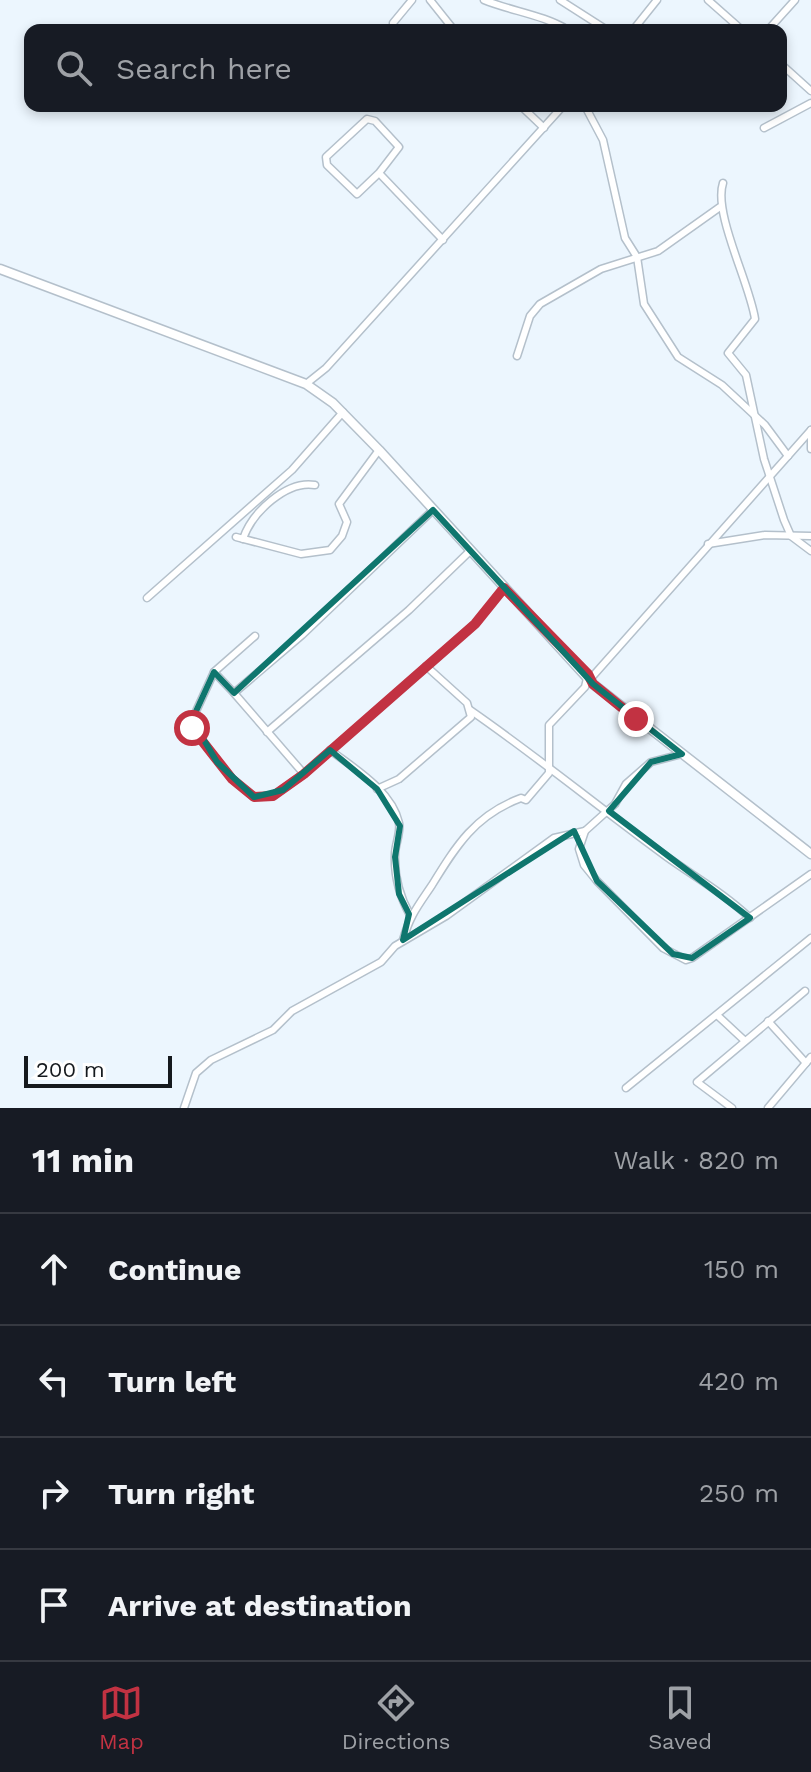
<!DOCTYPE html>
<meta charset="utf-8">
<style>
body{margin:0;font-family:"Work Sans",sans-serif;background:#20242c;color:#f1f3f6}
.scale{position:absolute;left:24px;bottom:20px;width:148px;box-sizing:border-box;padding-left:8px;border:4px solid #15191d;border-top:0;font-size:22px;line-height:28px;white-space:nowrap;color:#15191d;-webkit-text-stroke:6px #fff;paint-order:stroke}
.stop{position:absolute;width:24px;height:24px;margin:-18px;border:6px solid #c23242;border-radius:50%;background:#fff}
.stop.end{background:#c23242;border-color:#fff;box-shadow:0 2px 8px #0008}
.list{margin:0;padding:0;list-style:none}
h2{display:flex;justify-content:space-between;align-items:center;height:104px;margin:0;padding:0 32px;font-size:34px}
h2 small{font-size:26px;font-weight:400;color:#9ea1a6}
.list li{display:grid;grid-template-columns:52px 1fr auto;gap:24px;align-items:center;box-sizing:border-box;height:112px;padding:0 32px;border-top:2px solid #363941}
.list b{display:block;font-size:30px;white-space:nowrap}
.list em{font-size:26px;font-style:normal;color:#9ea1a6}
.icon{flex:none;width:44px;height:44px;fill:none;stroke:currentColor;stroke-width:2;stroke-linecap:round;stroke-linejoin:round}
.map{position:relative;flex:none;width:811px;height:1108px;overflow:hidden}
.search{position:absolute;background:#171b24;box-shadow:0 4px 12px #0003;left:24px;right:24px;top:24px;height:88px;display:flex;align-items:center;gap:20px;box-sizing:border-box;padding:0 28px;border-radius:16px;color:#9ea1a6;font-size:30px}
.sheet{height:552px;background:#171b24}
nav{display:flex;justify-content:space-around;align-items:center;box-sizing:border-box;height:112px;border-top:2px solid #363941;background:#171b24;font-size:22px;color:#9ea1a6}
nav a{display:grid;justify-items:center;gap:4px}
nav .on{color:#c23242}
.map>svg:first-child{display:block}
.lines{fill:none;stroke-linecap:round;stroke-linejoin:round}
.minor-casing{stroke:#b4c0cb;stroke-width:9}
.major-casing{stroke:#b4c0cb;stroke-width:11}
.minor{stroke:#fff;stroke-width:6}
.major{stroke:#fff;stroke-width:8}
.route{stroke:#c23242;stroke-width:10}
.marked{fill:none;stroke:#0f766e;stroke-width:6;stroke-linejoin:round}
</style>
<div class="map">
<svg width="811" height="1108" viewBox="0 0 811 1108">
<rect width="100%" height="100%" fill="#ecf6fe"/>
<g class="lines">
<defs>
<g id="minor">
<polyline points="430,0 454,30"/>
<path d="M 484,0 C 511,11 544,15 568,30"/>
<polyline points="560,0 607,30"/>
<polyline points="708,0 742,30"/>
<polyline points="394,30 393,23 412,0"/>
<polyline points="633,30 657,0"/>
<polyline points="768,30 795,0"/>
<polyline points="781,64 811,91"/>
<polyline points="521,106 544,128"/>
<polyline points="585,106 603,140 625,238 637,257 644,304 678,357 722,385 765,425 788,456"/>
<polyline points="764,128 811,103"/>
<polyline points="379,173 399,147 375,121 367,119 326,157 327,165 357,194 379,173 443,240"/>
<path d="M 723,183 C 713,213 750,284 755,319 L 728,353 L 746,375 L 764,459 L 784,520 L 791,536 L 811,551"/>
<polyline points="517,356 530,316 540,304 601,269 658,251 720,207"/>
<polyline points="306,384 326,368 563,106"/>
<polyline points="811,430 811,449"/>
<polyline points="236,537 301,554 330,550 342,536 347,522 339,504 379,450"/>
<path d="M 243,539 C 252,512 287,480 315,485"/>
<polyline points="708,544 765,535 811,536"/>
<polyline points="147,598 292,470 343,412"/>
<polyline points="255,636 214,672 192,720 192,728 232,779 254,797 273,796 304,774 475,624 504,588"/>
<polyline points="214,672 234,693 302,635 433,510"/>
<polyline points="234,693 304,774"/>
<path d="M 470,710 C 538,757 601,809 667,857 C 695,877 725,894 750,918"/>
<polyline points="267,732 409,610 470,551"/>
<path d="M 330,750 C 355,769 392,791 399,823 C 401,832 395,845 395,854 C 394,876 400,897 410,915"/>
<polyline points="682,754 651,762 626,784 615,804 585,831 579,849 584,865 597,881 663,948 686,960 692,958 811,874"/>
<polyline points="377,789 399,779 471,717 467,703 426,666"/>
<path d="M 403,940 C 410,915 418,906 432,885 C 456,846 475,815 521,798 L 526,800 L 549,773 L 549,725 L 585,687 L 588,674 L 592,677 L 811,430"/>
<polyline points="717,1015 745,1041"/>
<polyline points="768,1021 806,1063"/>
<polyline points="626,1088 811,938"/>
<polyline points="184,1108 196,1073 211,1060 273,1030 292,1011 381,962 395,946 446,916 554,838 585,831"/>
<polyline points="732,1108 697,1082 805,991"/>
<polyline points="768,1108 811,1057"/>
</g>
<polyline id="major" points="0,269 306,384 333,403 379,450 593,684 811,854"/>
</defs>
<use href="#minor" class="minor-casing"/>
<use href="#major" class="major-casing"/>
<use href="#minor" class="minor"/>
<use href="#major" class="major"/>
</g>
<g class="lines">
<polyline class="route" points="192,728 232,779 254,797 273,796 304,774 475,624 504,588 588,674 593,684 636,719"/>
</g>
<path class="marked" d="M 433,510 L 593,684 L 682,754 L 651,762 L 609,811 L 750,918 L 692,958 L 673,954 L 597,881 L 574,831 L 403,940 L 409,914 L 399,894 L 395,857 L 400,826 L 377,789 L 330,750 L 283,790 L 254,797 L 217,762 L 192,720 L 214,672 L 234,693 Z"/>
</svg>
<div class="scale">200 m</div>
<div class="stop" style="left:192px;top:728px"></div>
<div class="stop end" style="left:636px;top:719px"></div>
<div class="search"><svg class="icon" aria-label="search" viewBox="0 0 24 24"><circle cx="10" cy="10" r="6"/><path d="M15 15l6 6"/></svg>Search here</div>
</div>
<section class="sheet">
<h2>11 min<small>Walk · 820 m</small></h2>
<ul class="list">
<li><svg class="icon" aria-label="ahead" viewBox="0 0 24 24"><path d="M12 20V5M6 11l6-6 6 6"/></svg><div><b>Continue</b></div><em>150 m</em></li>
<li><svg class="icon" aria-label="left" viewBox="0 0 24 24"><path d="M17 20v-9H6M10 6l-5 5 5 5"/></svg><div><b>Turn left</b></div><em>420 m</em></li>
<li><svg class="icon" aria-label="right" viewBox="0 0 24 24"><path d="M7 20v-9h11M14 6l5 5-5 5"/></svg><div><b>Turn right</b></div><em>250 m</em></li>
<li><svg class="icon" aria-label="arrive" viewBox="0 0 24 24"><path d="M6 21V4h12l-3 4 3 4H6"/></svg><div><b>Arrive at destination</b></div></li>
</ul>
</section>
<nav>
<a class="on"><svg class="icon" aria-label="map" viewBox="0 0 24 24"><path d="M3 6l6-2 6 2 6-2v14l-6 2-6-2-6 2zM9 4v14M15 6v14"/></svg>Map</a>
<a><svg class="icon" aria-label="directions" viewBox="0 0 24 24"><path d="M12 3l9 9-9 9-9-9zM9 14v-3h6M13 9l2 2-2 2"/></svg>Directions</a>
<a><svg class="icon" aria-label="saved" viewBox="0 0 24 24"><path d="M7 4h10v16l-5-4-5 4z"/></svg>Saved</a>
</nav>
